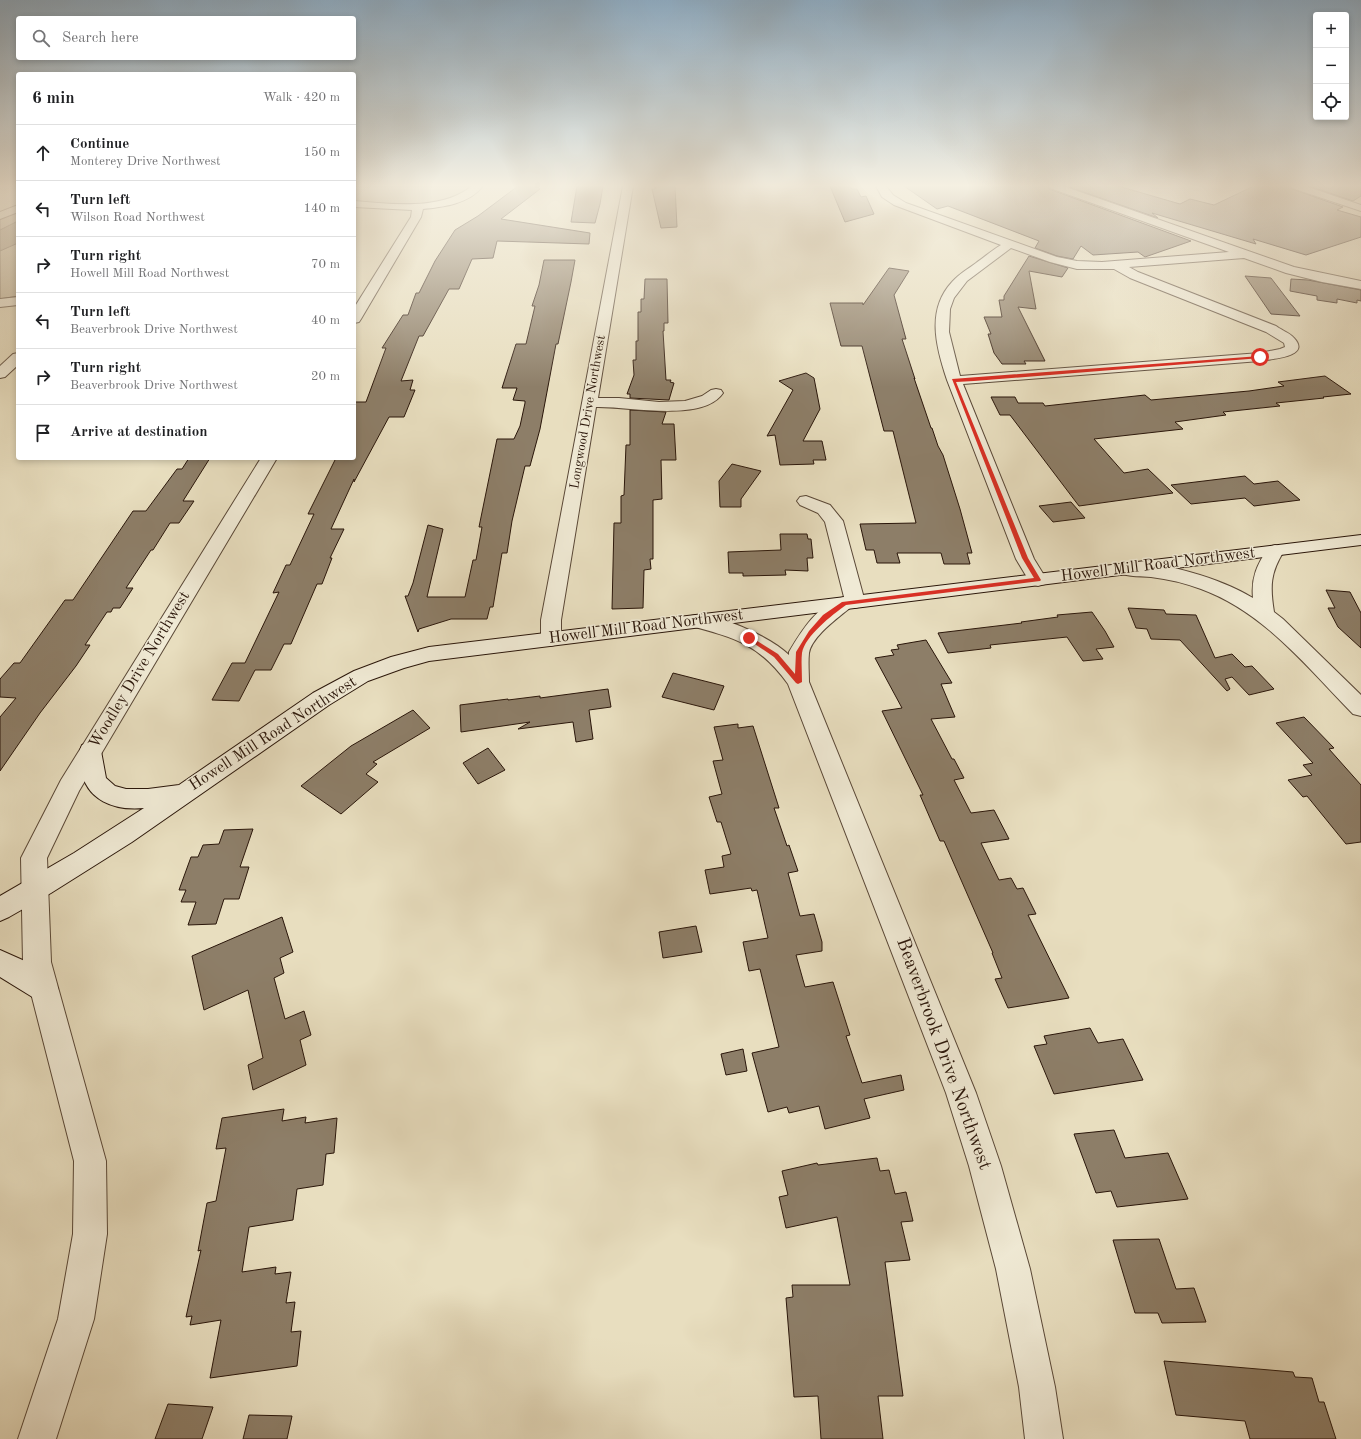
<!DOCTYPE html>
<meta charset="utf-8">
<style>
body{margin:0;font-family:"Old Standard TT",serif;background:#f6f6f6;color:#202124}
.controls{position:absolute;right:12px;top:12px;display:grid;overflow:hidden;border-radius:4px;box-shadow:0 2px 6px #0003}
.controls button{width:36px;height:36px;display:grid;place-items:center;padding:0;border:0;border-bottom:1px solid #e0e0e0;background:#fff;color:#202124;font:20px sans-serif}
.stop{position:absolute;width:12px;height:12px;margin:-9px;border:3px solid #d93025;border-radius:50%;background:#fff}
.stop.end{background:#d93025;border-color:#fff;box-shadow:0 1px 4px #0008}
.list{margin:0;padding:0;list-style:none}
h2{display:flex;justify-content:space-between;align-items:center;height:52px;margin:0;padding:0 16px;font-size:17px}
h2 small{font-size:13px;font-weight:400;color:#757577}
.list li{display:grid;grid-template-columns:26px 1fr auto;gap:12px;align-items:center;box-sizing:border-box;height:56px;padding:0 16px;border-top:1px solid #e0e0e0}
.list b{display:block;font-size:15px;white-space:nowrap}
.list p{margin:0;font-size:13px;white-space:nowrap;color:#757577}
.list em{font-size:13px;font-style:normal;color:#757577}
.icon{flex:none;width:22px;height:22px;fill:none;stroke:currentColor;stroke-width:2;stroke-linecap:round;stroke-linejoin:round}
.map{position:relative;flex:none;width:1361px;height:1439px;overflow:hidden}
.search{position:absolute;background:#fff;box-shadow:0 2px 6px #0003;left:16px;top:16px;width:340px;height:44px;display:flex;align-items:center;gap:10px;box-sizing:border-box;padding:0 14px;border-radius:4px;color:#757577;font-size:15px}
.panel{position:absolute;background:#fff;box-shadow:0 2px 6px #0003;left:16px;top:72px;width:340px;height:388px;border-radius:4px}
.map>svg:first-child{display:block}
.green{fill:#c8bca0;stroke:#796955}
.water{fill:#a79a81;stroke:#756551}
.building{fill:#8d7e68;stroke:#2a160a}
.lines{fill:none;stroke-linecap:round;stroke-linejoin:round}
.minor-casing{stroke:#5a4837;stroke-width:2}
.secondary-casing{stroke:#2a160a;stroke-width:2}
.minor{fill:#f0ead5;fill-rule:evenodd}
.secondary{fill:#f0ead5;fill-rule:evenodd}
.route{fill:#d93025}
.labels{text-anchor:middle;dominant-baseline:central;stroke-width:3;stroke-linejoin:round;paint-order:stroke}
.far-street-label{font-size:13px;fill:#2a160a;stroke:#f0ead5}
.street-label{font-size:16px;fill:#2a160a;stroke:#f0ead5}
.near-street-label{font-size:19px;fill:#2a160a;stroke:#f0ead5}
</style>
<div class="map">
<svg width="1361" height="1439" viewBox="0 0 1361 1439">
<rect width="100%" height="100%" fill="#e8debf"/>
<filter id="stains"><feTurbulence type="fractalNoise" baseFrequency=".005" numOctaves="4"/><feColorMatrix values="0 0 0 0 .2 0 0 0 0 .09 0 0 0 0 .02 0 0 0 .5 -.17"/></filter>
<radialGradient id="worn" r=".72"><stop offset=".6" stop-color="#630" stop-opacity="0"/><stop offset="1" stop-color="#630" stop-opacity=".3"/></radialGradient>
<g class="green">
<polygon points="354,186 474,186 464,197 419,207 354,202"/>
<polygon points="18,210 18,296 0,299 0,218"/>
</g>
<polygon class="water" points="18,221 18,243 0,251 0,230"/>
<g class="building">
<polygon points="518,186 537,186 540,189 501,219 590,233 589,244 497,241 493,258 472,259 459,289 449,289 423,336 419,336 401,381 413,380 410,390 415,390 404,417 389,417 354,482 354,479 331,529 344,529 330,558 332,558 322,584 317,584 291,644 284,644 271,670 255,670 239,701 212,700 232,663 245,663 279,592 273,593 286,565 290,565 314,514 308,514 336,458 354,458 354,402 366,402 386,348 382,348 403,315 408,315 416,293 419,293 435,261 455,230 478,216"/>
<polygon points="577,186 603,186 600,204 595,223 571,222"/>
<polygon points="655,186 675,186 677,227 661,228 652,189 655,189"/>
<polygon points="830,186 850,186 852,189 857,189 861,197 866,196 874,214 845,222"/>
<polygon points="904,186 1048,186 1049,189 1191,241 1145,257 1138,252 1093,255 1081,246 1073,259 1057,256 1035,248 1039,241 948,206 937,209"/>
<polygon points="1066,186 1118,186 1180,204 1190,199 1214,205 1254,186 1290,186 1292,189 1343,207 1337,210 1361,217 1361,237 1306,255 1253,239 1256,244 1152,213 1158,218"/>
<polygon points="1309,186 1361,186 1361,196 1353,201"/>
<polygon points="1029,256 1068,268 1062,277 1029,271 1036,309 1018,307 1045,361 1024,361 1026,364 1002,364 994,353 988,334 991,334 984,317 1002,317 999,300 1004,300 1004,296"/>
<polygon points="544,260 575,260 571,282 558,344 556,344 540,429 530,466 525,466 512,521 507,553 502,553 493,607 490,607 487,619 451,619 419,629 418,632 405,596 408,596 413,583 428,525 443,529 427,597 465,597 473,560 476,560 482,527 479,527 497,439 514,439 520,426 525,403 525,401 513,400 517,388 502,388 516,344 526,344 535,306 532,306 539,285"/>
<polygon points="889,268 909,271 894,295 906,339 902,339 915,379 914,378 931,428 932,428 938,446 943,455 960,509 972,553 967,553 970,564 944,564 941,553 897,553 900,563 877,563 874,550 866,550 860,524 916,523 893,431 884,431 862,346 841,346 830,303 863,303 863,305"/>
<polygon points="1245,276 1271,278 1300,316 1271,314"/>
<polygon points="645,279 667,279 668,323 664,323 664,331 663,331 666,380 671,380 670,382 674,383 669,400 630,398 630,394 627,394 634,375 633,360 636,360 636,341 638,341 638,312 641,312 641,299 644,299"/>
<polygon points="1291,279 1308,280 1361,290 1361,301 1357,300 1357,303 1337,299 1337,303 1317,300 1317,296 1290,291"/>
<polygon points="806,373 814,378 820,409 803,441 822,441 826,460 813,460 814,464 780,465 775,435 767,436 793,390 779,381"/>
<polygon points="1325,376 1351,394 1323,397 1324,398 1276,403 1280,406 1223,412 1226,415 1175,422 1183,429 1094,439 1124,473 1148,469 1173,493 1079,506 1010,415 1000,415 991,397 1015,397 1018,403 1043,403 1045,406 1145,395 1151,400 1249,391 1284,386 1278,382"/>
<polygon points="630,410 666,412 662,424 674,424 676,460 661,460 662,499 653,500 653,559 650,559 651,569 644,570 643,608 612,609 614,523 621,523 621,496 624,495 626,445 630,445"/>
<polygon points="189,458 210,458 183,501 194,501 179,523 170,523 153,550 151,550 126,588 133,588 120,608 113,608 111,612 107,612 85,645 90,645 76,666 40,713 0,771 0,717 16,698 0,697 0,679 14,663 20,663 65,600 73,600 133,511 146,511 177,469 182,469"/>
<polygon points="732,464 761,471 741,499 741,507 720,507 719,481"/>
<polygon points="1245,476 1254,484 1278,481 1300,500 1254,506 1245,498 1191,504 1171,485"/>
<polygon points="1071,502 1085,518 1053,522 1039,506"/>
<polygon points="780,534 807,534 808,539 811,539 813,558 807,558 808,571 785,570 786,575 743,576 743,573 729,573 728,552 781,550"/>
<polygon points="1326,590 1350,592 1361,613 1361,648 1338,627 1328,608 1335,608"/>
<polygon points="1128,608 1164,610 1166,614 1196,615 1215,658 1232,654 1245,667 1252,666 1274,689 1249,695 1232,677 1225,679 1230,689 1227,691 1180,640 1151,639 1147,629 1136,628"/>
<polygon points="1092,612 1105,631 1114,647 1096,649 1103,659 1083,661 1067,637 990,645 991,648 948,653 938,633 1022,623 1021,622 1058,617 1057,615"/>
<polygon points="926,640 952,683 941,684 955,717 931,719 952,759 954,759 964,778 954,780 971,813 994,810 1009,839 981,843 999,880 1011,878 1017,889 1023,888 1036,914 1028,915 1069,998 1008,1008 995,979 1002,978 992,953 993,953 944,841 940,841 920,795 923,795 882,711 902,708 875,658 894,655 891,650 899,649 897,645"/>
<polygon points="673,673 724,686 714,710 662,697"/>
<polygon points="608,689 611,707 589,710 593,739 576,742 573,722 518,729 530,722 461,732 460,705 508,699 508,700 540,696 540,698"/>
<polygon points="413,710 430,728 373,762 377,764 366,774 378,782 341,814 301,786 351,746"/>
<polygon points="1304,717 1334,748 1329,749 1361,785 1361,842 1346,844 1307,796 1303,797 1288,780 1312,775 1303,765 1313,763 1276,723"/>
<polygon points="738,724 738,728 753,726 779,808 774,808 787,846 789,845 798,871 788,873 800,916 814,914 822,942 822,951 796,955 805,987 833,982 850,1035 846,1036 862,1083 901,1075 904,1090 864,1099 870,1118 825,1129 819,1106 789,1113 787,1107 768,1112 752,1053 779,1047 760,969 749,971 743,942 768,938 757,890 752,891 751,888 710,894 705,870 724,867 722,856 731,854 721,822 717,822 709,797 722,794 713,761 723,760 714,727"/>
<polygon points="488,748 505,770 478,784 463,763"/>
<polygon points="253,829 240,867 249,867 239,899 224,899 216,924 188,925 196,902 181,902 186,890 179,890 191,857 198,857 203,845 219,844 224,830"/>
<polygon points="282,917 293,952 280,958 284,973 274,978 285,1019 304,1011 311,1035 300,1040 306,1065 253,1090 248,1065 263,1058 248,990 204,1010 192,956"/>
<polygon points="696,926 702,952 663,958 659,932"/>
<polygon points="1090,1028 1098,1043 1123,1039 1143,1080 1054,1094 1034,1046 1047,1044 1044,1036"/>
<polygon points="743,1049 747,1071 726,1075 721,1054"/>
<polygon points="284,1109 282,1121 306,1117 305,1123 337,1118 334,1153 326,1154 323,1185 297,1189 293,1220 249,1227 242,1272 276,1267 275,1274 291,1272 286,1303 295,1302 291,1332 301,1331 297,1366 210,1378 221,1320 190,1325 192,1316 186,1317 201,1250 198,1251 207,1203 216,1201 226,1148 216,1149 222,1118"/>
<polygon points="1114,1130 1125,1158 1168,1153 1188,1199 1117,1207 1111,1191 1096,1193 1074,1134"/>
<polygon points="877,1158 880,1171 889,1170 895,1194 906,1192 913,1221 901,1222 910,1260 885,1262 903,1396 878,1396 883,1439 821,1439 818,1396 794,1397 786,1298 793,1297 792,1285 850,1285 837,1217 786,1228 779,1197 788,1195 782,1171 817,1163 818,1165"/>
<polygon points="1159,1239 1176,1289 1194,1288 1206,1322 1162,1323 1158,1313 1135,1313 1113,1240"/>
<polygon points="1164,1361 1293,1372 1295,1377 1312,1378 1319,1402 1324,1402 1336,1439 1250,1439 1245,1421 1176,1415"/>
<polygon points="168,1404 213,1407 202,1439 155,1439"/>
<polygon points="249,1415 292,1416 287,1439 243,1439"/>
</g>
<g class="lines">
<defs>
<g id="minor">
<path d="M 472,186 L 483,186 C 469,204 443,207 423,209 L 421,217 L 361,319 L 359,322 L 354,323 L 354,308 L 411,217 L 412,210 L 354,207 L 354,201 C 392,204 441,211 472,186 Z"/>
<path d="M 623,186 L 633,186 L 598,398 L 619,398 L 659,402 L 685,401 L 702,396 L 711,390 L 716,389 L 721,390 L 723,393 C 703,423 628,406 596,407 L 561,620 L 561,639 L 558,644 L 551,646 L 544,644 L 541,639 L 541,620 Z"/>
<path d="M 876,186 L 886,186 L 893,195 L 906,203 L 1057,257 L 1077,261 L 1102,262 L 1229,252 L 1050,188 L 1049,186 L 1063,186 L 1294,267 L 1361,281 L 1361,289 L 1322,282 L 1286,273 L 1244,258 L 1129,267 L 1138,272 L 1276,326 C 1281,330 1290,333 1294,338 C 1312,357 1271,359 1260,361 L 963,384 L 1034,559 L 1047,580 L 1045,584 L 1038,586 L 1031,584 L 1016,559 L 947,380 C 936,347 926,310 952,282 C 959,274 968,269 976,263 C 985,257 992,250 1001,245 L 894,205 L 882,197 ZM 1011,248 L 1050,262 L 1077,269 L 1114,269 L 1130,278 L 1266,332 L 1284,343 L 1285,347 L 1280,349 L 1260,353 L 960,376 L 949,332 L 950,309 L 954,298 L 967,281 Z"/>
<polygon points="1291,186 1305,186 1361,205 1361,211 1292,188"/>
<polygon points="18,205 18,212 0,219 0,212"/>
<polygon points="18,297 18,305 0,307 0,299"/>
<polygon points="18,353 18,365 5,377 0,378 0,366 13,354"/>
<polygon points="261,458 277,458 79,791 47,858 51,962 106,1161 107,1234 94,1319 56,1439 18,1439 58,1319 73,1234 74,1161 23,962 21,858 61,780"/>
<path d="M 806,496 L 830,505 L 843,521 L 865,602 L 862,606 L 855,608 L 851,607 C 838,618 812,636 809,653 C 808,663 809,673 809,682 L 976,1093 L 1001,1166 L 1030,1269 L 1055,1387 L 1063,1439 L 1025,1439 L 1019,1387 L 996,1269 L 969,1166 L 946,1093 L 788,684 C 760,645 736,638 691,626 L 688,621 L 691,616 C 714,610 772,638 789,655 L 789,652 C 802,630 818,604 844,597 L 825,522 L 818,513 L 800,505 L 797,501 L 800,497 Z"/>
<path d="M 1275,545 L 1281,547 L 1284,551 C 1270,573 1270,587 1274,612 L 1283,619 L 1361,695 L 1361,716 L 1353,714 C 1307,667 1264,612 1201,589 C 1185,583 1168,579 1151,577 C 1141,576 1132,577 1123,574 L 1121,570 L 1123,566 C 1156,557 1224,580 1253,598 C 1251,578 1257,564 1269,547 Z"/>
</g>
<g id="secondary">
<path d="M 1361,535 L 1361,545 L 429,661 L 404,668 L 368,681 L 329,705 L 132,842 L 51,893 L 9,917 L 0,921 L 0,896 L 74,853 L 144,808 C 114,811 86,800 81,769 C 79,760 78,753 82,745 L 90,742 L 98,745 L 101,751 L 106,778 L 115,786 L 126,789 L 148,789 L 179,785 L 313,693 L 354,671 L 391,657 L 429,647 Z"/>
<polygon points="0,950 27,962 54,980 58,989 54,998 44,1002 34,998 0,977"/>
</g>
</defs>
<use href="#minor" class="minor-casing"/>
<use href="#secondary" class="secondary-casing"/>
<use href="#minor" class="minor"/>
<use href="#secondary" class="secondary"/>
</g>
<linearGradient id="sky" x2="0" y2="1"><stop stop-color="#8eaabf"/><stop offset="0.48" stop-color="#f5f0e2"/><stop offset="1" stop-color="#f5f0e2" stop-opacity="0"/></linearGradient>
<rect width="1361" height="387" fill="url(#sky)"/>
<path class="route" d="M 1260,356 L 1261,358 L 974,381 L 956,382 L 1028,558 L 1041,580 L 1040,581 L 846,605 C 832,615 805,636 802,653 C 801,662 802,672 802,682 L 798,684 L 796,683 L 774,657 L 746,638 L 751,637 L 778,654 L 795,674 L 796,652 L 809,631 L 823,615 L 842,602 L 1034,578 L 1022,558 L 952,379 Z"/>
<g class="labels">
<g class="far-street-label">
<text transform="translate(588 412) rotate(-80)">Longwood Drive Northwest</text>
</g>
<g class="street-label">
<text transform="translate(1158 565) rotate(-7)">Howell Mill Road Northwest</text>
<text transform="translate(646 627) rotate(-7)">Howell Mill Road Northwest</text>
<text transform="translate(140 670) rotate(-59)">Woodley Drive Northwest</text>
<text transform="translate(273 734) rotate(-33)">Howell Mill Road Northwest</text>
</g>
<g class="near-street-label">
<text transform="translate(943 1054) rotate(70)">Beaverbrook Drive Northwest</text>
</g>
</g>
<rect width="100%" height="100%" filter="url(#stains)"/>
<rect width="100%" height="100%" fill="url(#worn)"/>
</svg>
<div class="controls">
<button>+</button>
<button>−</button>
<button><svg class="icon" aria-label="locate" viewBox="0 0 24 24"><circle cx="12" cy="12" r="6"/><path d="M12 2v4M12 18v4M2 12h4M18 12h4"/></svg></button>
</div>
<div class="stop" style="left:1260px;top:357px"></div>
<div class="stop end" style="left:749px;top:638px"></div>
<div class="search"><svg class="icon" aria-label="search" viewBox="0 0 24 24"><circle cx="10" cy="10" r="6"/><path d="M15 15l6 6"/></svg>Search here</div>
<section class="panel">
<h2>6 min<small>Walk · 420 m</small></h2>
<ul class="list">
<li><svg class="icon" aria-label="ahead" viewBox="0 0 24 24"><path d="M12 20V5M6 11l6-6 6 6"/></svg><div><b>Continue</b><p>Monterey Drive Northwest</p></div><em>150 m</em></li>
<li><svg class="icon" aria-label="left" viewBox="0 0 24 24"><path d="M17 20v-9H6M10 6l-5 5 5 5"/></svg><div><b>Turn left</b><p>Wilson Road Northwest</p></div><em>140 m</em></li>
<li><svg class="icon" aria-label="right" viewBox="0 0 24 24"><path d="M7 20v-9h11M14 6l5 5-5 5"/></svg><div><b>Turn right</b><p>Howell Mill Road Northwest</p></div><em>70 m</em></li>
<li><svg class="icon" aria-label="left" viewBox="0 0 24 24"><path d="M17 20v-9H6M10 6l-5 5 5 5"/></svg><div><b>Turn left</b><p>Beaverbrook Drive Northwest</p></div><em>40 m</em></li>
<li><svg class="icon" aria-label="right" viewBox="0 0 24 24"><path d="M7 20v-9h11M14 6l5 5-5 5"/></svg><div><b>Turn right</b><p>Beaverbrook Drive Northwest</p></div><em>20 m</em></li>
<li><svg class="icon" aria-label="arrive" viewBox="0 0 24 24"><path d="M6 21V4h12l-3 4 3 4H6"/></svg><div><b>Arrive at destination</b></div></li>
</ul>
</section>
</div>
